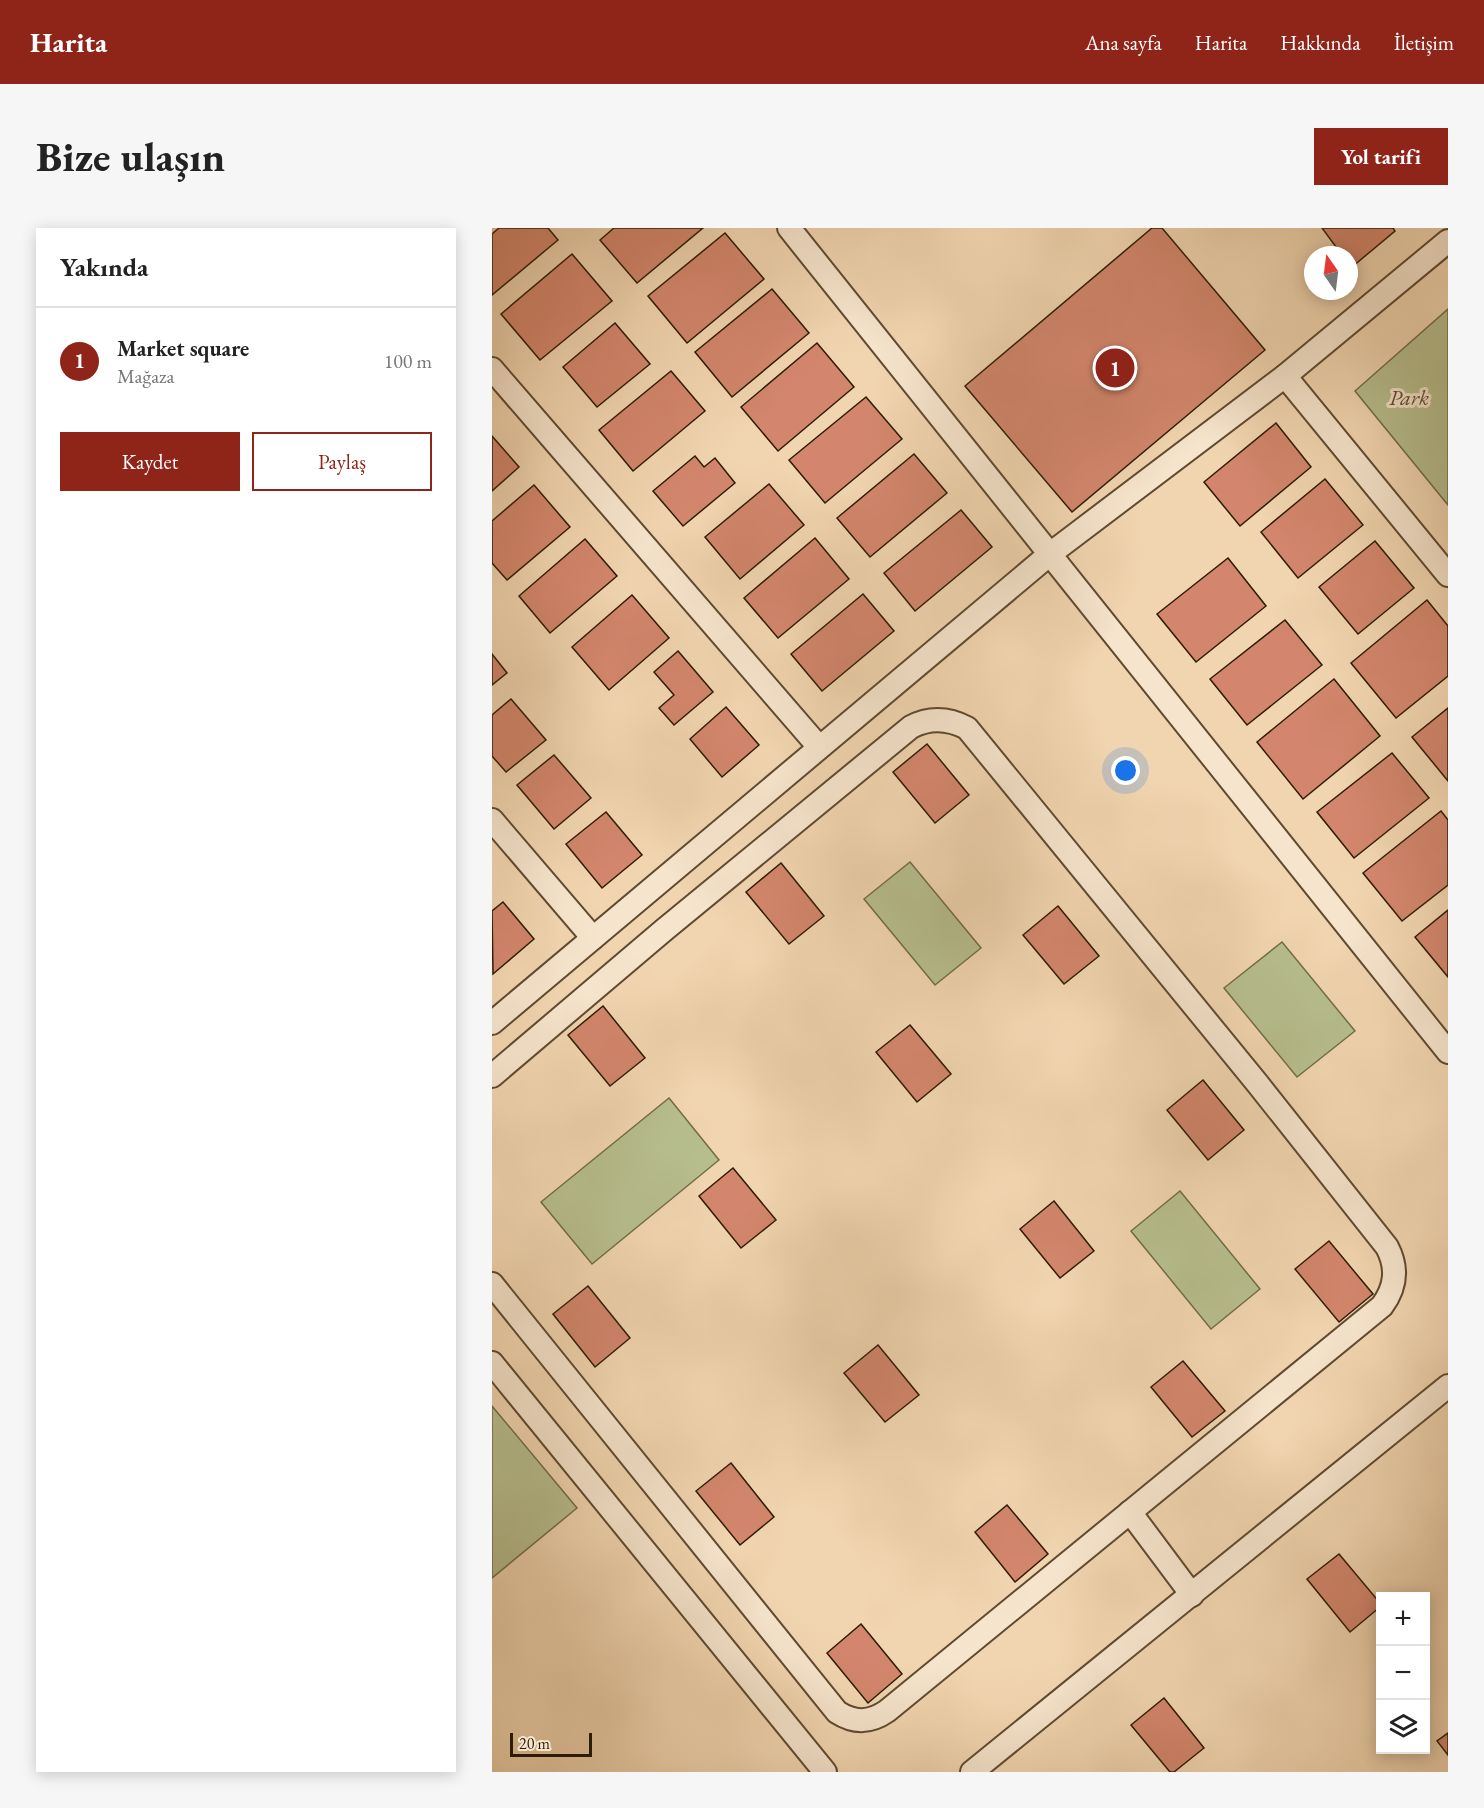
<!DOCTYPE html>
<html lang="tr">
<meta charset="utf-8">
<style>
body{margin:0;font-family:"EB Garamond",serif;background:#f6f6f6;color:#222}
.controls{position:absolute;right:18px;bottom:18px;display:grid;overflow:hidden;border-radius:0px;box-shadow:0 3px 15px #0003}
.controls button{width:54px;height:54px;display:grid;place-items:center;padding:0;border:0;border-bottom:2px solid #e0e0e0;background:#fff;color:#222;font:30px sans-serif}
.compass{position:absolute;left:812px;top:18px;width:54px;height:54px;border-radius:50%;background:#fff;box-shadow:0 3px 15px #0003;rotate:346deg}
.scale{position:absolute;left:18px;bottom:15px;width:82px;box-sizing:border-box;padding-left:6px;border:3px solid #2e1c07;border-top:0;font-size:16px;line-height:21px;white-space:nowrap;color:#2e1c07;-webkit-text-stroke:4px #f6e4cc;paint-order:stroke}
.you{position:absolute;left:634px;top:543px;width:21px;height:21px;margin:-15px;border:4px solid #fff;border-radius:50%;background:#1a73e8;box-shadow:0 0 0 9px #1a73e833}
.badge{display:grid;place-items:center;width:39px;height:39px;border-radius:50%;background:#8f2418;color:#fff;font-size:20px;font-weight:700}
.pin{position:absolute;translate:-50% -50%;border:3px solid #fff;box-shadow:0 2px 6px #0006}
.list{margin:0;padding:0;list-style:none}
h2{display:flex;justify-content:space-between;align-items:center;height:78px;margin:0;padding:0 24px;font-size:26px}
h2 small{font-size:20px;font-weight:400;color:#767676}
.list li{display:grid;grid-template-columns:39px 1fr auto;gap:18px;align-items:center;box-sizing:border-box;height:108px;padding:0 24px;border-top:2px solid #e0e0e0}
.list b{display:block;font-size:22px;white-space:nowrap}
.list p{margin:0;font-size:20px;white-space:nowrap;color:#767676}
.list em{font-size:20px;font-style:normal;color:#767676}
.actions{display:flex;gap:12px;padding:18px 24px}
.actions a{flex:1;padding:14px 0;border:2px solid #8f2418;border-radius:0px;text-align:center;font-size:21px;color:#8f2418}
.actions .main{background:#8f2418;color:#fff}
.icon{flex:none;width:33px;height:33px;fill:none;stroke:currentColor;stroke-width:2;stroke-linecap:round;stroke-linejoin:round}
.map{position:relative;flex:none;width:956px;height:1544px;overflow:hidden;border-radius:0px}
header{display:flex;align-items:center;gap:36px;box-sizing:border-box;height:84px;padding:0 30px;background:#8f2418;color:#fff}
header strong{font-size:28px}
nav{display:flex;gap:33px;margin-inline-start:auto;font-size:21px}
.intro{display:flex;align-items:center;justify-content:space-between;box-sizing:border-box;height:144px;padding:0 36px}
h1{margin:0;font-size:42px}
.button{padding:15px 27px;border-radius:0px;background:#8f2418;color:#fff;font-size:21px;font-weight:700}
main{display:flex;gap:36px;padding:0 36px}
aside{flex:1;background:#fff;border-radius:0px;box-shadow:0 3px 15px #0003}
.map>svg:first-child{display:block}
.green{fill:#b7be8e;stroke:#726d4a;stroke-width:1.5}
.building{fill:#d3866d;stroke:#2e1c07;stroke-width:1.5}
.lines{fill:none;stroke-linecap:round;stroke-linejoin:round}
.street-casing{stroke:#5f4a31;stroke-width:26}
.street{stroke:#f6e4cc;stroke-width:22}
.labels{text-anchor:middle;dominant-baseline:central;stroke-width:6;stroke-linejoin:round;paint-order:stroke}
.park-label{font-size:22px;font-style:italic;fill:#574d30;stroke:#f6e4cc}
</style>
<header>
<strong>Harita</strong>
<nav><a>Ana sayfa</a><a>Harita</a><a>Hakkında</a><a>İletişim</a></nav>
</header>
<div class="intro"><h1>Bize ulaşın</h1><a class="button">Yol tarifi</a></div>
<main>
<aside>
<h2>Yakında<small></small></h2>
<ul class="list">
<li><span class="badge">1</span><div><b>Market square</b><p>Mağaza</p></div><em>100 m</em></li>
</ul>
<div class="actions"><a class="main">Kaydet</a><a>Paylaş</a></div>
</aside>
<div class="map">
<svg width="956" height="1544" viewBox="0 0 956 1544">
<rect width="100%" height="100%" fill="#f1d5b0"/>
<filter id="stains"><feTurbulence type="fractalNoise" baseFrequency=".00333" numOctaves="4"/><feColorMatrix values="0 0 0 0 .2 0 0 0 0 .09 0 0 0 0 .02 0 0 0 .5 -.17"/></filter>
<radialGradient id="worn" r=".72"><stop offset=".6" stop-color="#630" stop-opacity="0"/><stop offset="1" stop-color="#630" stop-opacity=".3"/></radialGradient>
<g class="green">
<polygon points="956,81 956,277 863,163"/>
<polygon points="418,634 489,720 443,757 372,671"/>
<polygon points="790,714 863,803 805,849 732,760"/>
<polygon points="177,870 227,932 100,1036 49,974"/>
<polygon points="688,963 768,1061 719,1101 639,1003"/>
<polygon points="0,1178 85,1280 0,1350"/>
</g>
<g class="building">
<polygon points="7,0 56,0 66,12 0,67 0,6"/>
<polygon points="122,0 211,0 145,55 108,12"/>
<polygon points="660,0 670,0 773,122 580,284 473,158"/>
<polygon points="830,0 901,0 903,3 860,39 857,35 857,27 850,27"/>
<polygon points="233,5 272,51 195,115 156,68"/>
<polygon points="80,26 120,73 48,132 9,86"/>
<polygon points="280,61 317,105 240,169 203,124"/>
<polygon points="123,95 158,136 105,179 71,139"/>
<polygon points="325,115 362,159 286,223 249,179"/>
<polygon points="179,143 213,183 141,243 107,202"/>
<polygon points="374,169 410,211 333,275 297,232"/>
<polygon points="784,195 819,239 748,298 712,254"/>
<polygon points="0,208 27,239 0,263"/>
<polygon points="422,226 455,265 378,329 345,290"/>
<polygon points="203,228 212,239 223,230 243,255 191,298 161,263"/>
<polygon points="833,251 871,297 806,350 769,304"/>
<polygon points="277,256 312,297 248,351 213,309"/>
<polygon points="42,257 78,299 15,352 0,335 0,293"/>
<polygon points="469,282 500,319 423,383 392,345"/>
<polygon points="323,310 357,351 286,410 252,370"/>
<polygon points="93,311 125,348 58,405 27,368"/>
<polygon points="883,313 922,360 866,406 827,359"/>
<polygon points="736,330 774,378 704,434 665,386"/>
<polygon points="371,366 402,403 330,463 299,426"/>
<polygon points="140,367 177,410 117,462 80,419"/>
<polygon points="935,372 956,398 956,448 904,490 859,435"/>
<polygon points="793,392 830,437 755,497 718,451"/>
<polygon points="186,423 221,464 182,497 167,480 182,467 162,444"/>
<polygon points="0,426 15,445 0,457"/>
<polygon points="842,451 888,508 811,571 765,514"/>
<polygon points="19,471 54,512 14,544 0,528 0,487"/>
<polygon points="234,479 267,517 230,549 198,511"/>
<polygon points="956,480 956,553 920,509"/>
<polygon points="435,516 477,567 443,595 401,544"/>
<polygon points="900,525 937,570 862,630 825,584"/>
<polygon points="62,527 99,570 62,601 25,557"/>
<polygon points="949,583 956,592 956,657 910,693 871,645"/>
<polygon points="114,584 150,627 110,660 74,616"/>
<polygon points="289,635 332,688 297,716 254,664"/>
<polygon points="11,674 42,711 1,746 0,683"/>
<polygon points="566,678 607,728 572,756 531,707"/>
<polygon points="956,682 956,749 923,709"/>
<polygon points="111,778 153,830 118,858 76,807"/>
<polygon points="418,797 459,846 425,874 384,824"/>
<polygon points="711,852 752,902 716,932 675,882"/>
<polygon points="241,940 284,992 249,1020 207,968"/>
<polygon points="562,973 602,1023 568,1050 528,1001"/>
<polygon points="837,1013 881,1066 847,1094 803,1041"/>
<polygon points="96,1058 138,1110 103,1139 61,1086"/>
<polygon points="386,1117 427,1167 393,1194 352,1145"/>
<polygon points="691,1133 733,1183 700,1209 659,1159"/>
<polygon points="239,1235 282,1289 248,1317 204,1263"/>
<polygon points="515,1277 556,1326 523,1354 483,1304"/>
<polygon points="847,1326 888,1375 888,1379 858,1404 815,1351"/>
<polygon points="369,1396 410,1446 376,1475 335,1425"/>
<polygon points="672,1470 712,1520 682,1544 678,1544 639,1497"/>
<polygon points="956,1505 956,1527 945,1513"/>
</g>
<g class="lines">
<defs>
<g id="street">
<polyline points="297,0 956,824"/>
<polyline points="0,141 327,519"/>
<polyline points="793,148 956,347"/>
<polyline points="0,592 101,710"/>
<polyline points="0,795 558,326 793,148 956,13"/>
<path d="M 0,848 L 172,702 L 419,499 C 438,489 456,490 475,500 L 765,855 L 895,1019 C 906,1040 904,1059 890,1078 L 395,1483 C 378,1495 362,1495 345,1484 L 0,1056"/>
<polyline points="0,1135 333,1544"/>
<polyline points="638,1284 700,1367"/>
<polyline points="480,1544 956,1158"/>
</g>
</defs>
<use href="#street" class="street-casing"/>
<use href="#street" class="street"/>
</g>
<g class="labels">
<g class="park-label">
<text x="917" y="169">Park</text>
</g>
</g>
<rect width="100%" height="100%" filter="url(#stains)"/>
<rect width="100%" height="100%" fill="url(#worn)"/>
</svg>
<div class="controls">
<button>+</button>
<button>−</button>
<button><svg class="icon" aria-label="layers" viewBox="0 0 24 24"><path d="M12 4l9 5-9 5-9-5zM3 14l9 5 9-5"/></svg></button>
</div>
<svg class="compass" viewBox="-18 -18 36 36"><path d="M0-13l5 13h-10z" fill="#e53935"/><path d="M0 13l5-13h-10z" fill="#767676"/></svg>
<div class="scale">20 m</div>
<div class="you"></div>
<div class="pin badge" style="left:623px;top:140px">1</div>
</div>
</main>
